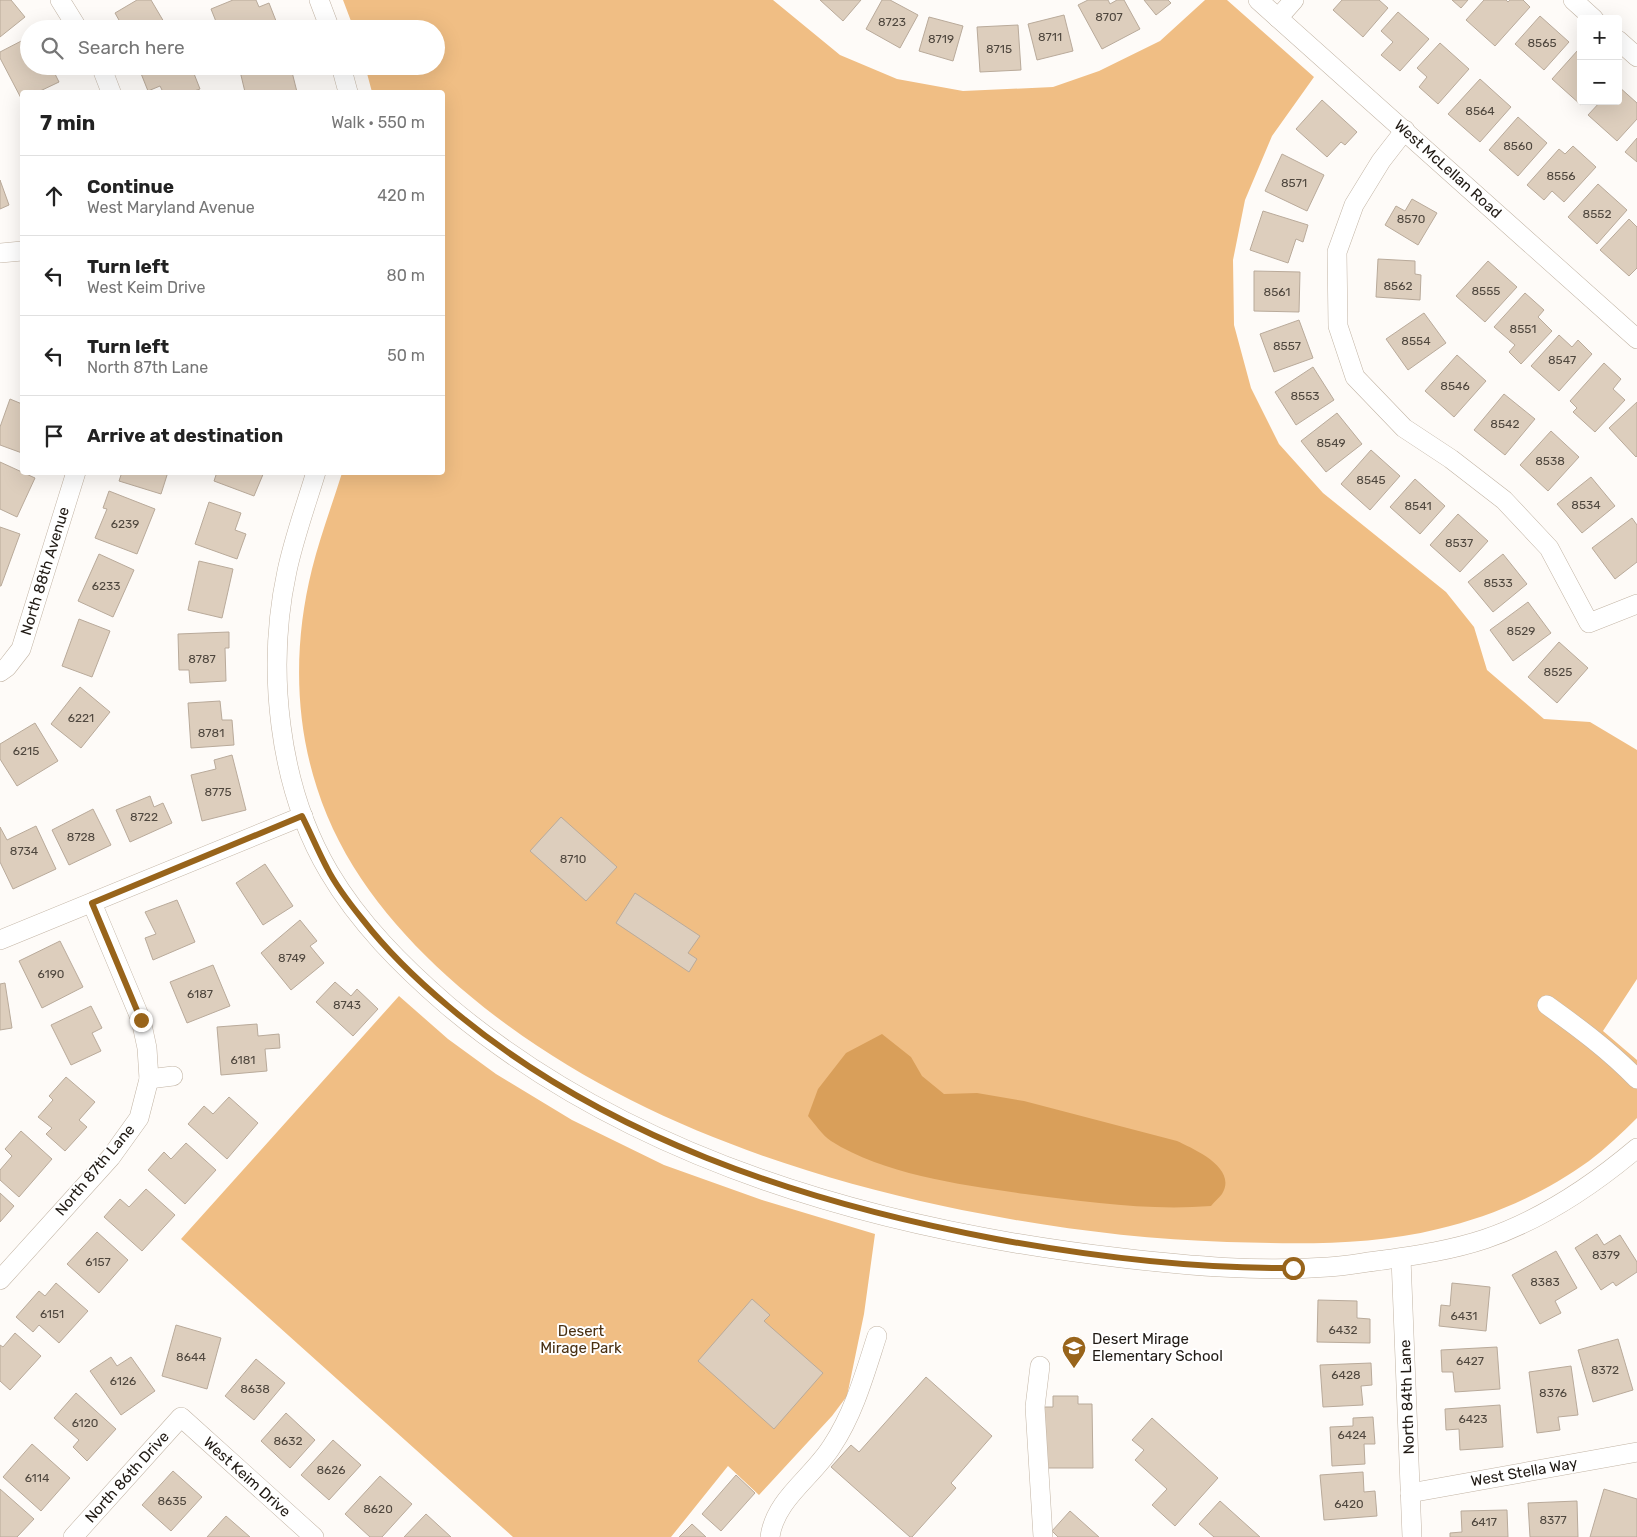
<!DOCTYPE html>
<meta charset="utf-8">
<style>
body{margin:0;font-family:Rubik,sans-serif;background:#f2f2f2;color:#222}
.controls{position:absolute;right:15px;top:15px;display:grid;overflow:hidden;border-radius:5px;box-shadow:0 5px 20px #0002}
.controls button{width:45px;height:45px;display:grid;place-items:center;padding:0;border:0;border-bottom:1px solid #e0e0e0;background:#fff;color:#222;font:25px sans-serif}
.stop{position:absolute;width:15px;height:15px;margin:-11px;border:4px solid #98641b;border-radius:50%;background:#fff}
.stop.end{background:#98641b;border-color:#fff;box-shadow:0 1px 5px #0008}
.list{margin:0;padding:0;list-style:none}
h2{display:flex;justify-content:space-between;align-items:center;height:65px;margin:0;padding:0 20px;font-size:21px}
h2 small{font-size:16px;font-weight:400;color:#767676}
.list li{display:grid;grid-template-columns:32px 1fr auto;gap:15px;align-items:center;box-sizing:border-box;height:80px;padding:0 20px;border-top:1px solid #e0e0e0}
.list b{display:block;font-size:19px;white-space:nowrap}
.list p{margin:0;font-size:16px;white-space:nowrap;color:#767676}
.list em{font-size:16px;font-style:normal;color:#767676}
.icon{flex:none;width:28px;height:28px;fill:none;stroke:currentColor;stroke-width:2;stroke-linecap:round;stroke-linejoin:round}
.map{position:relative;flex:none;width:1637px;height:1537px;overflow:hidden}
.search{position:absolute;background:#fff;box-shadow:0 5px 20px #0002;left:20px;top:20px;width:425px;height:55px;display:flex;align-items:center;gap:12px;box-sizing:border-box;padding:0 18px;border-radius:28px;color:#767676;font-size:19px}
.panel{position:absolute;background:#fff;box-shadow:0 5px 20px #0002;left:20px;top:90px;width:425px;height:385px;border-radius:5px}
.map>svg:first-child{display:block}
.green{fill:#f0be84}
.water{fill:#d99f5a}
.building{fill:#ddcebd;stroke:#b9aa9a}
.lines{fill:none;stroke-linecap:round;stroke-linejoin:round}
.minor-casing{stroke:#c2b4a4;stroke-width:20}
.minor{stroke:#fff;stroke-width:19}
.route{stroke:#98641b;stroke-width:6}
.labels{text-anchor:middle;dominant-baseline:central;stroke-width:4;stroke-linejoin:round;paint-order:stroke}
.number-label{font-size:12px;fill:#4f473e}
.street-label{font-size:15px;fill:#201a14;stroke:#fff}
.park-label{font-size:15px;fill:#4a3113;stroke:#fff}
.poi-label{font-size:15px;fill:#201a14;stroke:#fff;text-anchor:start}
</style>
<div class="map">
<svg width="1637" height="1537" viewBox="0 0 1637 1537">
<rect width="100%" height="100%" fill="#fefbf8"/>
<g class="green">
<path d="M 343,0 L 773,0 L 840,55 L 897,79 L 963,91 L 1053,87 L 1099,71 L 1160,41 L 1205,0 L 1227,0 L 1314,77 L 1272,136 L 1245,200 L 1233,260 L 1234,325 L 1251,388 L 1279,444 L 1323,493 L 1446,592 L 1474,627 L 1487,670 L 1544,719 L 1590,722 L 1637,750 L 1637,979 L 1603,1031 L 1637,1060 L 1637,1118 C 1622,1133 1606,1148 1589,1161 C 1545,1193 1491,1217 1438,1229 C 1370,1246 1297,1244 1227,1242 C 1131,1239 1037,1226 943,1206 C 764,1167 584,1100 447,976 C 389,923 341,863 317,788 C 294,718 294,641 312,569 C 320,537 332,505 342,473 L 442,472 L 442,92 L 372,92 L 365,66 L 436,66 L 436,29 L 354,29 Z"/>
<polygon points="399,996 448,1039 496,1074 572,1120 664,1165 762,1200 875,1234 864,1314 847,1396 832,1416 759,1495 728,1466 671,1537 513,1537 181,1239"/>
</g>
<path class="water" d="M 882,1034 L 911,1057 L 922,1076 L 944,1094 L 977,1093 L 1024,1101 L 1177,1141 C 1194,1149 1238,1168 1222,1194 C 1219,1198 1214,1202 1211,1206 C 1149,1211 1087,1202 1025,1194 C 963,1185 885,1175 831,1141 C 822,1135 815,1124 808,1116 L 818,1089 L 846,1053 Z"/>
<g class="building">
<polygon points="0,0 11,0 25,17 0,37"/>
<polygon points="137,0 151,0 164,22 152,29 124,29 115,13"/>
<polygon points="233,0 256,0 259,7 269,3 278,26 272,29 219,29 211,9"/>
<polygon points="820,0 861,0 843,21"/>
<polygon points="882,0 890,0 918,15 900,48 866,29"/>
<polygon points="1088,0 1108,0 1110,4 1117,0 1124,0 1140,29 1102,49 1078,5"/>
<polygon points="1144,0 1168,0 1171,3 1156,15"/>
<polygon points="1342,0 1379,0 1388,8 1363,37 1333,10"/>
<polygon points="1452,0 1468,0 1461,8"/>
<polygon points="1484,0 1506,0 1508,2 1510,0 1523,0 1530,7 1495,46 1466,20"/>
<polygon points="1398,12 1429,39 1400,71 1381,55 1393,42 1381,31"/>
<polygon points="1064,15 1073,51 1037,60 1028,24"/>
<polygon points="1540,16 1569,42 1544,70 1515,44"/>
<polygon points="929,17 963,26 953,61 919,51"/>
<polygon points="1018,25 1021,70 980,72 977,27"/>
<polygon points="29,37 29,66 51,66 59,82 38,92 22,92 22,100 0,58 0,52"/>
<polygon points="1440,43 1469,69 1438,104 1419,87 1427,77 1417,68"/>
<polygon points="1578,50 1581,52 1581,101 1585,101 1581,105 1552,79"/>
<polygon points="151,66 191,66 200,89 191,92 163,92 160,86 148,91 140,71"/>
<polygon points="243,66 282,66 284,74 292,72 297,92 245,92 239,67"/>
<polygon points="1480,79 1511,107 1480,142 1448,114"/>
<polygon points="1618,86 1637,103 1637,119 1617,141 1588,115 1601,101 1618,101"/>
<polygon points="1322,100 1357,132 1345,145 1341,142 1327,157 1296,129"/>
<polygon points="1518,117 1547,143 1518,176 1489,150"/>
<polygon points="1637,138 1637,162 1625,152"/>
<polygon points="1573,146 1596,167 1564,202 1552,191 1544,200 1527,185 1559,149 1565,154"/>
<polygon points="1282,154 1324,175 1307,211 1265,191"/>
<polygon points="0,180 9,205 0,209"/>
<polygon points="1598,184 1627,210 1597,244 1568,217"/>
<polygon points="1412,199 1437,213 1418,245 1385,225 1396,206 1405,211"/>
<polygon points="1263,211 1308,225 1303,242 1296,239 1288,263 1250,250"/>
<polygon points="1629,219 1637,227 1637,268 1629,276 1600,250"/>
<polygon points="1378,259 1415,261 1415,274 1421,275 1420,300 1376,297"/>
<polygon points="1488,261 1517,287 1485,322 1456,296"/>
<polygon points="1254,271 1300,272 1299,312 1254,311"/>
<polygon points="1525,293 1544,310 1538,317 1552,331 1521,364 1509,352 1515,345 1494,327"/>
<polygon points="1424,313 1446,343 1408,370 1386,339"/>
<polygon points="1299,320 1313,358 1274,372 1260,334"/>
<polygon points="1559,335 1572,347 1578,340 1592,354 1559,391 1531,366"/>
<polygon points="1457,355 1486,381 1454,417 1425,391"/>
<polygon points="1604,363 1621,379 1613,389 1625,400 1595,432 1573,412 1577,408 1570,401"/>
<polygon points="1313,367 1334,400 1296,425 1275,392"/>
<polygon points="1504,394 1535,419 1505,455 1474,430"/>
<polygon points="10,399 22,404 22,453 0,445 0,427"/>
<polygon points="1637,402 1637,456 1636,457 1609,428"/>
<polygon points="1337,413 1362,444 1326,472 1301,441"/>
<polygon points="1551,431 1579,457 1548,491 1520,465"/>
<polygon points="1371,450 1400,476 1370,510 1341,484"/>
<polygon points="0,462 35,478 17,517 0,509"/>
<polygon points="122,472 168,472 161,494 119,481"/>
<polygon points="217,472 264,472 254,496 214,481"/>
<polygon points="1591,477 1615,506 1582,533 1557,504"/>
<polygon points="1415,479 1445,506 1420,534 1390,507"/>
<polygon points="109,491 155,509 137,554 95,538 107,509 103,508"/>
<polygon points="209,502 241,513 235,530 246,534 237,559 195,544"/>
<polygon points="1458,514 1488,541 1460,572 1430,545"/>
<polygon points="1632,518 1637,525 1637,562 1615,579 1592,548"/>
<polygon points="0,527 20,534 1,586 0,586"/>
<polygon points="99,554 134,570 113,617 78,601"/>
<polygon points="1503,554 1527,584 1493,612 1468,582"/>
<polygon points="199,561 233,569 222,618 188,610"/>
<polygon points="1528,602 1551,633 1513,661 1490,630"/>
<polygon points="79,619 110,631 92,677 62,666"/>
<polygon points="229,632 229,648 225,648 226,681 190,683 189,670 179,670 178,634"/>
<polygon points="1559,642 1588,668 1557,703 1528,677"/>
<polygon points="80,687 110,712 81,748 51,724"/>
<polygon points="220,701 222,720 232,720 234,745 191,748 188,703"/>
<polygon points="35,723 58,761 17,786 0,759 0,744"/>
<polygon points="232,755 246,810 202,821 191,775 216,769 214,760"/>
<polygon points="150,796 154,807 163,803 172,823 130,842 116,810"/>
<polygon points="93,809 111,845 69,865 52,830"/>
<polygon points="561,817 617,867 586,901 530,851"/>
<polygon points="36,826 56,869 13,889 0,862 0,827 7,840"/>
<polygon points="265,864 293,906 263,925 236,883"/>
<polygon points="635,893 700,936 688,953 697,959 689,972 616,923"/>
<polygon points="177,900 195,942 153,960 145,938 156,934 145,912"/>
<polygon points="300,920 317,941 310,946 324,963 291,990 261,953"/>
<polygon points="60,941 83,987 42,1008 19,961"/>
<polygon points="213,965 230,1006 187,1023 170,982"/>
<polygon points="335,982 351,996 357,989 378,1009 353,1036 316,1002"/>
<polygon points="5,983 12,1028 0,1030 0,984"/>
<polygon points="91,1006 102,1028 92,1033 101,1051 71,1065 51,1025"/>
<polygon points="257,1024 258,1036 279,1034 280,1048 265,1049 267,1071 221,1075 217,1027"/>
<polygon points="66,1077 95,1102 79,1120 87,1127 65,1151 46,1134 52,1128 38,1117 53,1100 49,1096"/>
<polygon points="229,1097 258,1123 227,1159 188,1124 204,1106 213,1114"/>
<polygon points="21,1131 52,1159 19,1197 0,1180 0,1170 12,1156 5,1149"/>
<polygon points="186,1143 216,1170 185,1204 148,1170 164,1152 171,1159"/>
<polygon points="146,1189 175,1215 142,1251 104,1217 120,1199 129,1207"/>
<polygon points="0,1193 14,1206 0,1222"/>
<polygon points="97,1232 128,1260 99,1293 67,1264"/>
<polygon points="1597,1234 1604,1245 1620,1235 1637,1262 1637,1272 1616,1286 1613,1282 1601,1290 1575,1248"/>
<polygon points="1556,1251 1577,1288 1555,1301 1561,1313 1540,1324 1512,1275"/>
<polygon points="56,1283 88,1311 59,1343 39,1325 33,1332 16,1317 39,1291 45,1296"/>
<polygon points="1452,1283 1490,1287 1486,1331 1439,1326 1441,1305 1450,1306"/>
<polygon points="752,1299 770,1315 764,1321 823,1373 774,1429 698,1361"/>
<polygon points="1318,1300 1357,1301 1357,1318 1370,1319 1370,1343 1317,1342"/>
<polygon points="176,1325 221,1338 207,1389 162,1376"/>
<polygon points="15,1333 41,1356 10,1390 0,1381 0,1345 3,1347"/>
<polygon points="1618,1339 1633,1390 1593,1402 1578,1350"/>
<polygon points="1497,1347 1500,1389 1455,1392 1453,1372 1442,1372 1441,1350"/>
<polygon points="111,1357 117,1366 131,1357 155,1391 121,1415 90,1371"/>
<polygon points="256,1359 285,1383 254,1420 225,1396"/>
<polygon points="1371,1363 1372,1385 1361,1386 1363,1405 1323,1407 1320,1365"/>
<polygon points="1571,1366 1578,1415 1558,1417 1560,1430 1537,1433 1529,1372"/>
<polygon points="926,1377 992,1436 951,1483 956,1488 912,1537 910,1537 831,1467 851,1445 859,1452"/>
<polygon points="76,1393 116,1429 87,1461 73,1447 79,1440 54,1418"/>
<polygon points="1053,1396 1078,1396 1078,1404 1092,1404 1093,1468 1045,1468 1044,1407 1053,1407"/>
<polygon points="1500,1405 1503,1447 1460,1450 1459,1429 1446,1430 1445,1409"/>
<polygon points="286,1413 315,1440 290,1468 261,1441"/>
<polygon points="1373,1417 1375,1444 1364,1444 1365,1464 1332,1466 1330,1427 1353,1426 1353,1418"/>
<polygon points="1152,1418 1218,1478 1175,1526 1152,1505 1167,1489 1135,1460 1144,1450 1132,1440"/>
<polygon points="333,1440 361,1465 329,1500 301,1475"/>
<polygon points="32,1444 70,1478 41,1511 3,1477"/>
<polygon points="173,1471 202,1497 171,1531 142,1505"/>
<polygon points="1363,1472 1364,1492 1375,1491 1377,1516 1324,1520 1320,1475"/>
<polygon points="736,1475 755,1493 721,1531 702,1514"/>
<polygon points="380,1476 412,1504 382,1537 370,1537 345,1514"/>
<polygon points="0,1489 34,1519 17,1537 0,1537"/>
<polygon points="1604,1489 1637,1499 1637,1537 1590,1537"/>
<polygon points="1220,1501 1260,1537 1214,1537 1199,1524"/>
<polygon points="1577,1501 1578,1537 1530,1537 1528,1503"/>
<polygon points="1507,1510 1508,1537 1450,1537 1450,1533 1462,1532 1461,1511"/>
<polygon points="1070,1511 1099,1537 1058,1537 1052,1531"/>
<polygon points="426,1514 451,1537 404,1537"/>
<polygon points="226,1516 250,1537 207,1537"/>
<polygon points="692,1524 706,1537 679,1537"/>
</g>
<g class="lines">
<defs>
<g id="minor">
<polyline points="60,0 78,29"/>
<polyline points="319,0 330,29"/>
<polyline points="1258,0 1637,339"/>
<polyline points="1573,0 1594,19"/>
<polyline points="1278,18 1294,0"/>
<polyline points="1618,40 1637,57"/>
<polyline points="101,66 111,92"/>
<polyline points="341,66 348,92"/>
<polyline points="1405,130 1381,161 1354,205 1337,252 1338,326 1355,377 1404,428 1451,459 1504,500 1549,548 1589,623 1637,604"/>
<polyline points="0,253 22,251"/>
<path d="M 316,472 C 306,505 294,538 287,571 C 266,668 278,786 329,872 C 359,923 402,966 447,1005 C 633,1162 884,1231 1122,1258 C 1190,1266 1260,1272 1328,1267 C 1347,1266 1365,1262 1384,1260 C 1418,1255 1452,1250 1485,1239 C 1541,1220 1592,1186 1637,1148"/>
<polyline points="0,672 7,667 21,649 76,472"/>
<polyline points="0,940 303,816"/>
<path d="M 1547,1005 C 1579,1028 1610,1051 1637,1079"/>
<polyline points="149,1079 173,1076"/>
<polyline points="1401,1258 1412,1537"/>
<polyline points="0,1280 111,1157 139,1118 149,1079 147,1048 141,1020 92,903"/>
<polyline points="1040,1366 1035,1407 1043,1537"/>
<polyline points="1410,1493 1637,1452"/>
<polyline points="73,1537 181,1417 314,1537"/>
<path d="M 770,1537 C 775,1499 813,1477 832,1446 C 854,1413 865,1373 877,1336"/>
</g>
</defs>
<use href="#minor" class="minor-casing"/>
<use href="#minor" class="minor"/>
</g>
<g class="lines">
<path class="route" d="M 141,1020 L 92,903 L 302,816 C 311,834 318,851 327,868 C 336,886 350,904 363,920 C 388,952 417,980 448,1006 C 602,1137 800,1202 996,1239 C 1094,1257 1193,1269 1293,1268"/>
</g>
<defs>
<symbol id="school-pin" viewBox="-11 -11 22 30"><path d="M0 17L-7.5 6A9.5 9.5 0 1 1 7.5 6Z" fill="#98641b" stroke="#fff"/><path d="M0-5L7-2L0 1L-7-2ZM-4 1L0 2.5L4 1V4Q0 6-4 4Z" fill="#fff"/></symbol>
</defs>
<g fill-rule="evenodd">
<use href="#school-pin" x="1060" y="1334" width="28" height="38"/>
</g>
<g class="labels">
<g class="number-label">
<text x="1109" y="17">8707</text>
<text x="892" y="22">8723</text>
<text x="1050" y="37">8711</text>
<text x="941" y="39">8719</text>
<text x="1542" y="43">8565</text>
<text x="999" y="49">8715</text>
<text x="1480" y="111">8564</text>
<text x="1518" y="146">8560</text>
<text x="1561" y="176">8556</text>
<text x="1294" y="183">8571</text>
<text x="1597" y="214">8552</text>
<text x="1411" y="219">8570</text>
<text x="1398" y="286">8562</text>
<text x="1486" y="291">8555</text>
<text x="1277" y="292">8561</text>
<text x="1523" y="329">8551</text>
<text x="1416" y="341">8554</text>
<text x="1287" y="346">8557</text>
<text x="1562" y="360">8547</text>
<text x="1455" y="386">8546</text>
<text x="1305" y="396">8553</text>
<text x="1505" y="424">8542</text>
<text x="1331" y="443">8549</text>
<text x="1550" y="461">8538</text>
<text x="1371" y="480">8545</text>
<text x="1586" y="505">8534</text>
<text x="1418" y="506">8541</text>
<text x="125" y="524">6239</text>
<text x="1459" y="543">8537</text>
<text x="1498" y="583">8533</text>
<text x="106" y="586">6233</text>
<text x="1521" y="631">8529</text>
<text x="202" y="659">8787</text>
<text x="1558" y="672">8525</text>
<text x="81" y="718">6221</text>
<text x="211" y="733">8781</text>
<text x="26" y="751">6215</text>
<text x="218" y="792">8775</text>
<text x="144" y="817">8722</text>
<text x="81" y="837">8728</text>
<text x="24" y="851">8734</text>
<text x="573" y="859">8710</text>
<text x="292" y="958">8749</text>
<text x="51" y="974">6190</text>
<text x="200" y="994">6187</text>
<text x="347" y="1005">8743</text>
<text x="243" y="1060">6181</text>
<text x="1606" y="1255">8379</text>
<text x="98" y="1262">6157</text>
<text x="1545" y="1282">8383</text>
<text x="52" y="1314">6151</text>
<text x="1464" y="1316">6431</text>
<text x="1343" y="1330">6432</text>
<text x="191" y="1357">8644</text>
<text x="1470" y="1361">6427</text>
<text x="1605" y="1370">8372</text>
<text x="1346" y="1375">6428</text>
<text x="123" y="1381">6126</text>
<text x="255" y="1389">8638</text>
<text x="1553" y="1393">8376</text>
<text x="1473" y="1419">6423</text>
<text x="85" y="1423">6120</text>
<text x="1352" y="1435">6424</text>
<text x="288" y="1441">8632</text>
<text x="331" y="1470">8626</text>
<text x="37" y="1478">6114</text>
<text x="172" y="1501">8635</text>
<text x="1349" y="1504">6420</text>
<text x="378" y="1509">8620</text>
<text x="1553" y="1520">8377</text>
<text x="1484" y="1522">6417</text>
</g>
<g class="street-label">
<text transform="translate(1448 169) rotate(42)">West McLellan Road</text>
<text transform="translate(45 571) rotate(-73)">North 88th Avenue</text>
<text transform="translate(95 1170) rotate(-50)">North 87th Lane</text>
<text transform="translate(1407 1397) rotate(-92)">North 84th Lane</text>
<text transform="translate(1524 1472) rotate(-10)">West Stella Way</text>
<text transform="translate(127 1477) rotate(-48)">North 86th Drive</text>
<text transform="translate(247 1477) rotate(42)">West Keim Drive</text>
</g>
<g class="park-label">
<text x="581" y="1331">Desert<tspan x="581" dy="17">Mirage Park</tspan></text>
</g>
<g class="poi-label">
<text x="1092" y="1339">Desert Mirage<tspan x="1092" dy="17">Elementary School</tspan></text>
</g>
</g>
</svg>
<div class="controls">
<button>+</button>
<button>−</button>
</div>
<div class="stop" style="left:1293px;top:1268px"></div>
<div class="stop end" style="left:141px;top:1020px"></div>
<div class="search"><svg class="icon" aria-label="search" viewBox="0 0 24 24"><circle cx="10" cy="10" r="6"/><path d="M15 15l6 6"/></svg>Search here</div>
<section class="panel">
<h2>7 min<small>Walk · 550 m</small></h2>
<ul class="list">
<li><svg class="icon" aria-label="ahead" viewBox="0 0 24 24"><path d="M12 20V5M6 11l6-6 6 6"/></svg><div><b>Continue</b><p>West Maryland Avenue</p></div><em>420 m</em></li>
<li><svg class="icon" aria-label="left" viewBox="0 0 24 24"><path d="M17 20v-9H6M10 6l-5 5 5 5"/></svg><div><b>Turn left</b><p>West Keim Drive</p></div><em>80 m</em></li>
<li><svg class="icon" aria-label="left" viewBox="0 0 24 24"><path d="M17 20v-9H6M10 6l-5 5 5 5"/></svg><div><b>Turn left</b><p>North 87th Lane</p></div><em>50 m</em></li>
<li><svg class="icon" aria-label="arrive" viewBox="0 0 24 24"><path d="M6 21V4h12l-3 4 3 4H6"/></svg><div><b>Arrive at destination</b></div></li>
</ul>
</section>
</div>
